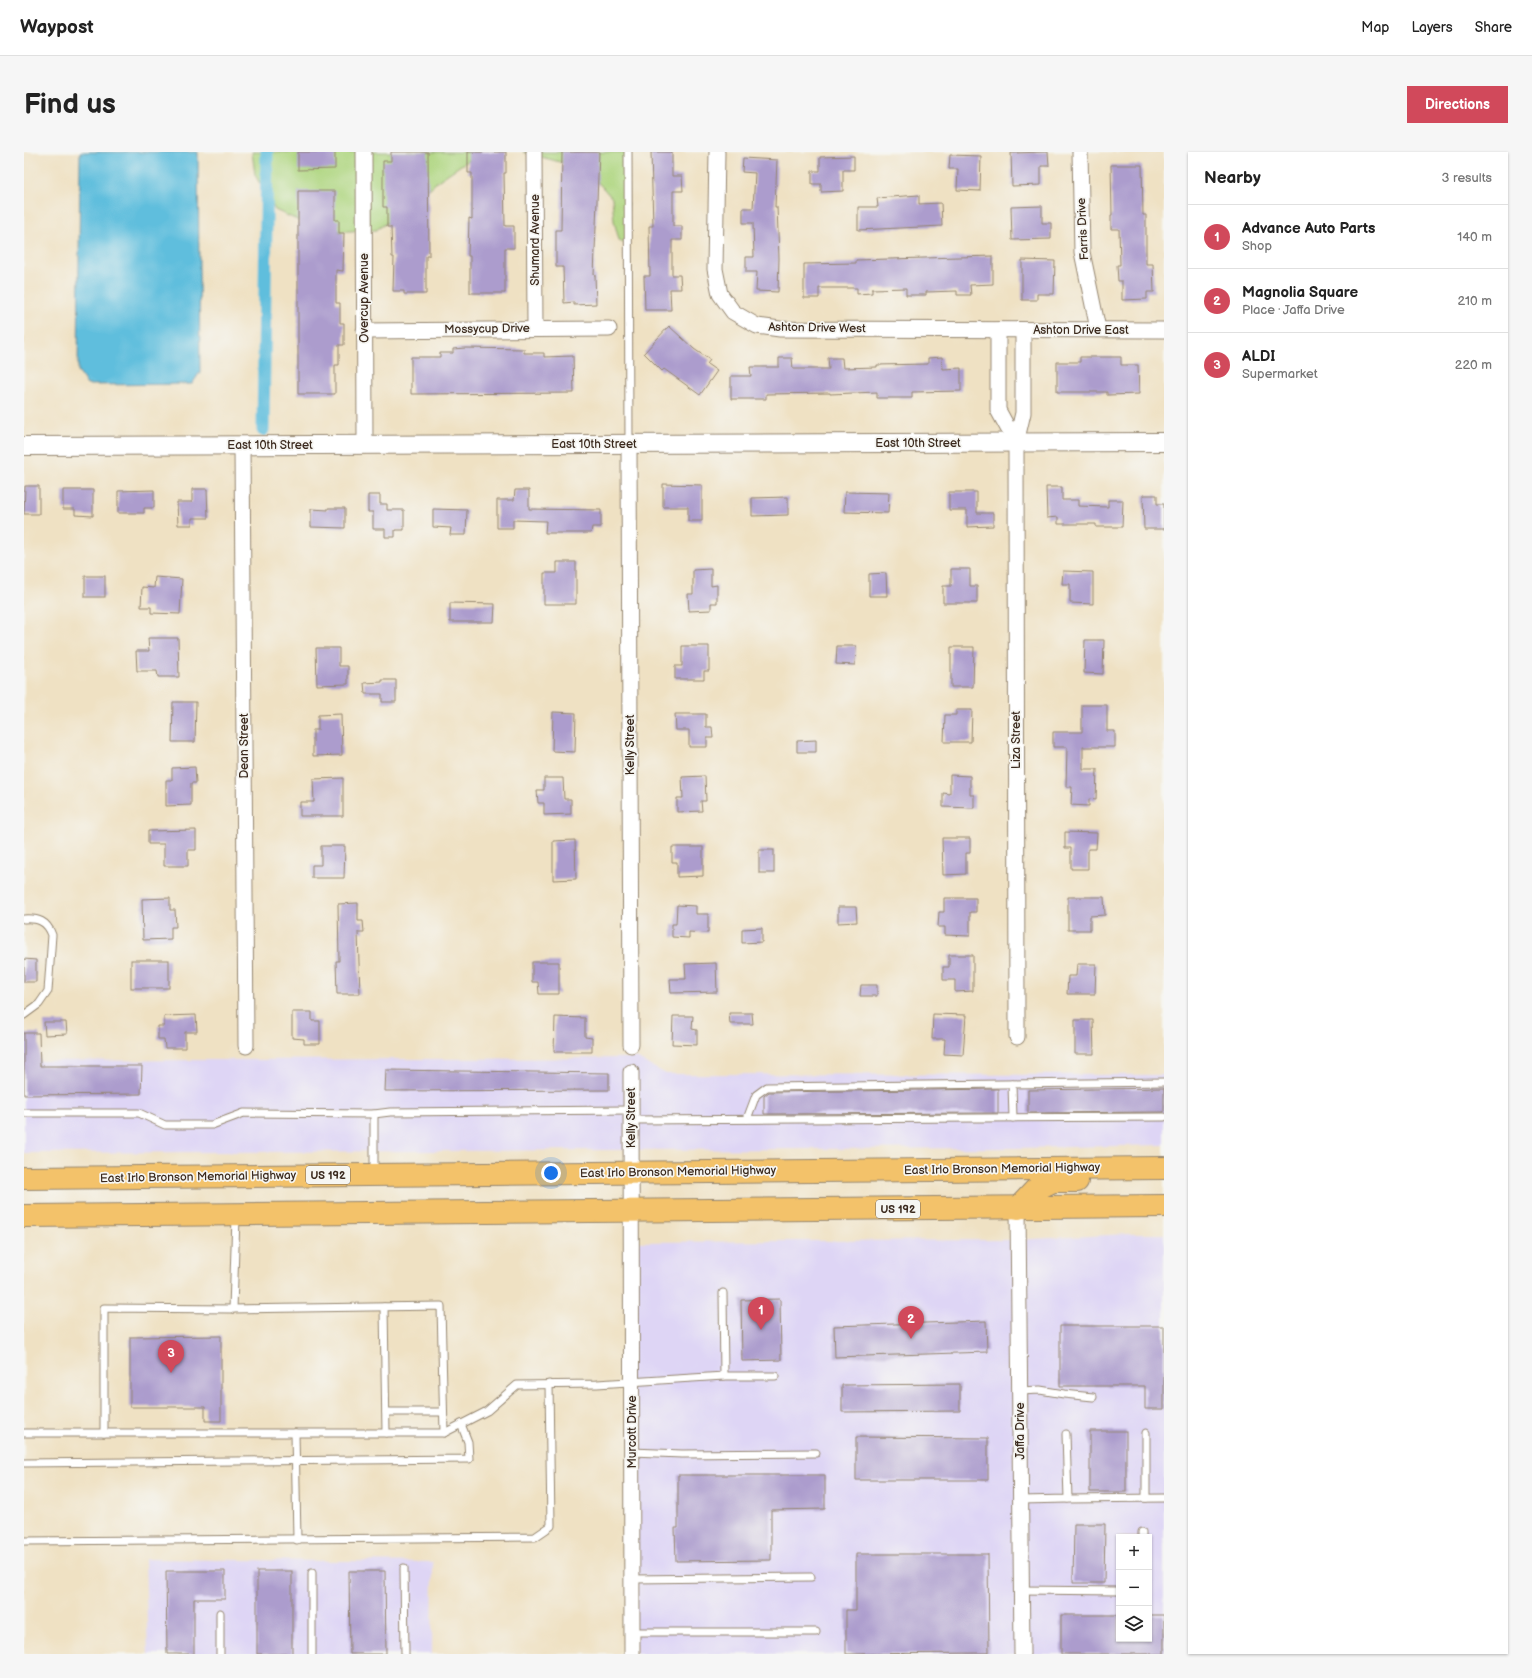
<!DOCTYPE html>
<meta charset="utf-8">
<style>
body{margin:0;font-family:"Balsamiq Sans",sans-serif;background:#f6f6f6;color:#222}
.controls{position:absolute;right:12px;bottom:12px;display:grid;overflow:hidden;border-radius:0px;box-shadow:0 1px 3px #0004}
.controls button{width:36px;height:36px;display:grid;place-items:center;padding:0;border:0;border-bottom:1px solid #e0e0e0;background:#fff;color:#222;font:20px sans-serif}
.you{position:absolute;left:527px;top:1021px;width:14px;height:14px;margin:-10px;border:3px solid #fff;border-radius:50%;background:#1a73e8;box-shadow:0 0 0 6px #1a73e833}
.badge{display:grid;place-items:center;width:26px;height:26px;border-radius:50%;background:#d1495b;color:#fff;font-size:13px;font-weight:700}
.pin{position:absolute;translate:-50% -33px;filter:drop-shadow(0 1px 2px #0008)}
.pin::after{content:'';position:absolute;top:21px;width:14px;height:12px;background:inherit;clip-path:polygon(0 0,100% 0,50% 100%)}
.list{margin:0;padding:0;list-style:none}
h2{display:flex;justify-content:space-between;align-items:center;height:52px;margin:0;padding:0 16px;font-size:17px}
h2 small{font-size:13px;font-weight:400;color:#767676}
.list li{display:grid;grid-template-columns:26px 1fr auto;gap:12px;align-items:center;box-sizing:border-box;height:64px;padding:0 16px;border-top:1px solid #e0e0e0}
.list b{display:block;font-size:15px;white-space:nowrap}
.list p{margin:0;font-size:13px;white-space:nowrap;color:#767676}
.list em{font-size:13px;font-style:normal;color:#767676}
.icon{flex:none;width:22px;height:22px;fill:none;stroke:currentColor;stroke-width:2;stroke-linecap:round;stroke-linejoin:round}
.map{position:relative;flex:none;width:1140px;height:1502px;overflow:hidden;border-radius:0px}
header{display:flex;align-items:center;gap:24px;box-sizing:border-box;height:56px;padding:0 20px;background:#fff;border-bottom:1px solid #e0e0e0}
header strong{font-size:19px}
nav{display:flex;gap:22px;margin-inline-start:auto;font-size:14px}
.intro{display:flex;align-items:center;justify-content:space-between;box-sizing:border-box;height:96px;padding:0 24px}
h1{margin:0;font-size:28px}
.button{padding:10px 18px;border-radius:0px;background:#d1495b;color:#fff;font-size:14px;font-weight:700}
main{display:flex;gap:24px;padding:0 24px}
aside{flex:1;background:#fff;border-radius:0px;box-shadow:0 1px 3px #0004}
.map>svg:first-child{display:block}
.built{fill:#ded5f5;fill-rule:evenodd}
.green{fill:#afd680;stroke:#75804f}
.water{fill:#5ebedd;stroke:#4c747e}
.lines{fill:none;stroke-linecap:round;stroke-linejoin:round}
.canal{stroke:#5ebedd;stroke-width:13}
.building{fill:#ac9ccd}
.service-casing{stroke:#958670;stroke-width:9}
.minor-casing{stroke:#958670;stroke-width:17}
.tertiary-casing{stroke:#958670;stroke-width:20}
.trunk-casing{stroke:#958670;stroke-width:24}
.service{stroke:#fff;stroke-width:7}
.minor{stroke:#fff;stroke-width:15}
.tertiary{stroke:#fff;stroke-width:18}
.trunk{stroke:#f3c26a;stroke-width:22}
.labels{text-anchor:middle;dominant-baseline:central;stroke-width:3.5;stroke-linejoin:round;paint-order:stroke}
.shield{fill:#f6f6f2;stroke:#73675e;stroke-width:1}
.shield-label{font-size:11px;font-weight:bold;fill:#3b2a1e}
.street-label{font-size:12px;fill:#3b2a1e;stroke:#f6f6f2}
</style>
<header>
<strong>Waypost</strong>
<nav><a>Map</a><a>Layers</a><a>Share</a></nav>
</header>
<div class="intro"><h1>Find us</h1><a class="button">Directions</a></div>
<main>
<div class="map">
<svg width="1140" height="1502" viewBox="0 0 1140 1502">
<rect width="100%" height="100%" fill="#f6f6f2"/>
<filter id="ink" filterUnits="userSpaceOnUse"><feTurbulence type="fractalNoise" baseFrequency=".025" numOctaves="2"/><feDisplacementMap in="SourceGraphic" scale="8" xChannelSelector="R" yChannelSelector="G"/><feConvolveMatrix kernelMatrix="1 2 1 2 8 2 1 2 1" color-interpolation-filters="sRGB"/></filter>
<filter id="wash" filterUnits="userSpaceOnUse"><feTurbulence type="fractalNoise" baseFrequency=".012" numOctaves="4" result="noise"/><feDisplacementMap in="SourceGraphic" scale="16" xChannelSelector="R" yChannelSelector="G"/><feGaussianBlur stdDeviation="0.9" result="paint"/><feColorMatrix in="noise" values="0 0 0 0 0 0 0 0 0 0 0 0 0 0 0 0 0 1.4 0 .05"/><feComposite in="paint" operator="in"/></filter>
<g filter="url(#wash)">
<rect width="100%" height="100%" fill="#efe1c3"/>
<g class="built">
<polygon points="612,906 642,922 1140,923 1140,993 991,996 0,1001 0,909"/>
<path d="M 1105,1082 L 1140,1082 L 1140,1502 L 612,1502 L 601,1090 L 991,1088 ZM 1095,1385 L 1125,1385 L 1125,1487 L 1095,1487 Z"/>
<polygon points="121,1407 409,1410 408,1502 124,1502"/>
</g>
<g class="green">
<polygon points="228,0 456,0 415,28 382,58 352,78 300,80 251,58 231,23"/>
<polygon points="499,0 603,0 604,93 595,88 590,69 588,46 570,26 543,12"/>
</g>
<polygon class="water" points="56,0 174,0 176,220 168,232 63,233 54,219"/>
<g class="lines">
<polyline class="canal" points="239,278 243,0"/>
</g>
<g id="blocks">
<g class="building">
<polygon points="274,0 311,0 311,17 274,18"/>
<polygon points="367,0 404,0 405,104 402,104 402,142 380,142 380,139 369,139 370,105 368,105 367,75 363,75 363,55 359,55 359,9 367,9"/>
<polygon points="444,0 482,0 482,21 480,21 481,74 490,74 490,96 481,96 481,141 446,141 446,104 444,104 445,66 448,67 448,21 444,21"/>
<polygon points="538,0 575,0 570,123 571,123 572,152 550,153 550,150 540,151 539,115 532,115 532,78 537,78"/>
<polygon points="627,0 648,0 648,24 658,24 659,39 649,39 649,74 658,74 658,88 648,88 648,123 656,123 657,137 646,137 647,158 621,158 620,124 626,124 625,74 629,74"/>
<polygon points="1024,0 1025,14 1017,14 1017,33 988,34 987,1"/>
<polygon points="926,3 957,4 956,39 933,38 934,17 925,17"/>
<polygon points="830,4 830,18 819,18 819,39 797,40 797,32 788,32 788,19 796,19 796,5"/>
<polygon points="719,6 753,8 751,55 753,55 755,106 754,140 732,139 733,120 722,120 722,105 730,105 729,71 719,71 719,56 729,56 731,21 718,20"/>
<polygon points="1087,13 1118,13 1119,63 1122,63 1122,112 1129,112 1130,140 1123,140 1123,147 1098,148 1098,129 1094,129 1093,113 1096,113 1095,77 1087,77 1087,63 1088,63"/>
<polygon points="274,39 311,39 311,68 315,68 315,81 320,81 319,119 312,118 312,151 316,151 316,171 320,171 320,193 315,193 315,213 311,213 311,242 274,242"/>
<polygon points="895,43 895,52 917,51 918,74 834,78 834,55 854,55 853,46"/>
<polygon points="1018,54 1018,71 1027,71 1027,87 988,88 987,55"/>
<polygon points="969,104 969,132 946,133 947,143 933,143 933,139 902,140 902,143 882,143 882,136 848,137 848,141 833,142 833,136 795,136 795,146 780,146 780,112 832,111 832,108"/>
<polygon points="998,108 1031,109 1030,142 1013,142 1013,148 998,148"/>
<polygon points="645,174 670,197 686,208 683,212 693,219 676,243 640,217 638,219 620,201"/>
<polygon points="441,196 500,197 500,201 520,201 520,205 549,204 550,241 387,242 387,205 416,205 416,201 429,201 429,197"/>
<polygon points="918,205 919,217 937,216 937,239 888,240 888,246 853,246 853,240 806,242 806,241 742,242 742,247 707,247 707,224 727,224 726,215 755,215 755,206 768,206 769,217 805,217 804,206 818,206 819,216 853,215 853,213 904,212 904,206"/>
<polygon points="1056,205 1097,205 1097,213 1114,213 1115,242 1083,243 1083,240 1033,240 1033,210 1056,210"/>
<polygon points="639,332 678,333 678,369 664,369 664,355 639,355"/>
<polygon points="1,334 15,334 15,362 0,362"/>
<polygon points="1022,335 1038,335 1038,348 1054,348 1054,354 1084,355 1084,348 1099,348 1098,375 1072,375 1072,372 1034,372 1034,365 1023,366"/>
<polygon points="168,337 183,337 184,366 168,366 168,373 154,373 153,350 168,350"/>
<polygon points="39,338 69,338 69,364 51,363 51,357 39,357"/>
<polygon points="130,338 130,356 120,356 120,361 94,361 94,339"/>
<polygon points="491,338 505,338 505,357 577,358 577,375 568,375 567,381 521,381 522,369 489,368 489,376 473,376 473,348 490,348"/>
<polygon points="821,340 865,341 864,361 820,360"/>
<polygon points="925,340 953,340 953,361 969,361 969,374 943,375 943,358 925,358"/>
<polygon points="344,343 356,343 356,352 363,352 363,358 380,358 380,378 371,378 371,385 361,385 361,377 349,377 349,360 344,360"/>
<polygon points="1119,343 1133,343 1133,352 1140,352 1140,377 1120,377"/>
<polygon points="764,345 764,363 728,364 728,346"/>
<polygon points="304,356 321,356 321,376 287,375 287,357 304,358"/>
<polygon points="409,357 443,358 442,383 426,383 427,376 409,375"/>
<polygon points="533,410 552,410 552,452 520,452 520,421 533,421"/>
<polygon points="687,417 687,434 693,433 693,451 687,451 687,458 665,459 664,442 669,442 669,418"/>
<polygon points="927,417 946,417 946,434 953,434 953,451 919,451 919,434 927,434"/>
<polygon points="1039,419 1069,420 1069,452 1046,451 1046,432 1038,432"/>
<polygon points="862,421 863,444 845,444 845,422"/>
<rect x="61" y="424" width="20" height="21"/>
<polygon points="131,425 158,427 156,462 127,461 127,455 117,455 118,435 130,436"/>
<polygon points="426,451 471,452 470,470 426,470"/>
<polygon points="124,486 154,486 155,525 134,525 133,519 113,519 112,499 125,499"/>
<polygon points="1061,488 1080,488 1079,522 1060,521"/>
<polygon points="658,494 685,494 685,519 680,519 680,527 651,527 651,514 658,514"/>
<polygon points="813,494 832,494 831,513 812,512"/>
<polygon points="927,495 950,495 949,535 927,535"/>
<polygon points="292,496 315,496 315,514 324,514 324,532 293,533"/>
<polygon points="358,528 372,528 372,550 358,550 358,542 341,542 340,531 358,530"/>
<polygon points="149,550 172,550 171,590 148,590"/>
<polygon points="1058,553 1083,553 1083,579 1091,579 1091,595 1059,595 1059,617 1073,617 1072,648 1065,647 1065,654 1047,653 1048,635 1042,635 1043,595 1029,595 1029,580 1058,580"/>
<polygon points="932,558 948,558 947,590 920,590 921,563 932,563"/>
<polygon points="529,560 552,561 551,600 528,599"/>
<polygon points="317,562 318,603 289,604 289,578 294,578 294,563"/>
<polygon points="651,562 682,562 682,575 688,575 689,586 683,586 683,595 665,595 665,578 652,578"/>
<polygon points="792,588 792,600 773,600 773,589"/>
<polygon points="171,615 172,631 167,631 167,653 142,654 142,628 148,628 148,616"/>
<polygon points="926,623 946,624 946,643 950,643 950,656 919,655 919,641 926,642"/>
<polygon points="681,624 682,649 677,649 678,659 653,660 653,646 659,646 658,625"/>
<polygon points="319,626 319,664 276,664 276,650 290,650 289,627"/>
<polygon points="520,626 539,626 540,647 547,647 547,662 520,663 520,651 514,651 513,638 520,638"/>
<polygon points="172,678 172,698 164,698 164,714 140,714 140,692 124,692 124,679"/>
<polygon points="1041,680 1073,681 1072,697 1064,697 1064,717 1047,717 1047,696 1041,696"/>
<polygon points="918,686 946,686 946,701 942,701 942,722 919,723"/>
<polygon points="551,688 552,727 529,728 529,689"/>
<polygon points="297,694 321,694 320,726 288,726 288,713 297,713"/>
<polygon points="648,695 679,695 679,724 653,725 653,710 648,710"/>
<rect x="735" y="698" width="15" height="23"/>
<polygon points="1044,745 1080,745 1081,763 1066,764 1066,778 1044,778"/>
<polygon points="146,746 146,758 151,758 152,775 147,775 147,787 119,788 118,747"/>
<polygon points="920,746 952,746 952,760 946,760 946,784 921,783 921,775 914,775 915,760 920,760"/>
<polygon points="334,751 334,769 339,769 340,780 334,780 336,842 313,842 312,809 315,809 314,752"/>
<polygon points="653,753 672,754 672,762 684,762 684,781 665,780 665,786 648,785 648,772 652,772"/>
<polygon points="814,755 832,755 833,770 814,771"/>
<polygon points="738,776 738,790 718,791 718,777"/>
<polygon points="925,803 949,803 949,839 931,840 931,828 919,828 919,815 925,815"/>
<polygon points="0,807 12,808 12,830 0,830"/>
<rect x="107" y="808" width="38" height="28"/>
<polygon points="508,810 535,810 535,842 515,842 514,830 508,830"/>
<polygon points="692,811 693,840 647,841 646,827 662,827 661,812"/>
<polygon points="1053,812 1072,812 1071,842 1043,842 1044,824 1052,824"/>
<polygon points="837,833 853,833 853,844 836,844"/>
<polygon points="268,860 288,860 288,869 296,869 296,892 280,892 280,887 268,886"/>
<polygon points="705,861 728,861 729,872 706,872"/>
<polygon points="909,862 942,863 939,903 920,902 921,887 908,887"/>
<polygon points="172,863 173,880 161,880 161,896 141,896 140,887 134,887 134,874 140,874 140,864"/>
<polygon points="649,864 669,864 668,877 673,878 673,893 648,892"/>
<polygon points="531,865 561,866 561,885 568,886 568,900 530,900"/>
<polygon points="1051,868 1069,868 1070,902 1051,902"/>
<polygon points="20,870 42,870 43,882 21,883"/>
<polygon points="0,881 15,881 16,914 118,914 117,942 0,943"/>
<polygon points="362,918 585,921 585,938 361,939"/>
<polygon points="1140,936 1140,960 1004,961 1004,938"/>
<polygon points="974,937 974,961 740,962 740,944 745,940"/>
<polygon points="756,1147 757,1208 718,1209 717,1148"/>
<polygon points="962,1169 963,1200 811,1205 810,1174"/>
<polygon points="1036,1174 1140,1174 1140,1257 1121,1257 1121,1234 1036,1234"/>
<polygon points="197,1184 197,1269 181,1269 181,1255 106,1255 106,1185"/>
<polygon points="936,1232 936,1259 818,1260 818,1233"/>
<rect x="1066" y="1279" width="36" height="61"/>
<polygon points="832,1285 964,1286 964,1328 832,1328"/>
<polygon points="654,1323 801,1323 801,1357 747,1358 747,1408 652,1409 651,1376 654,1376"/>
<polygon points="1050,1372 1081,1372 1080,1431 1049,1431"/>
<polygon points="832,1402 964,1402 965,1501 822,1502 822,1458 832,1458"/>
<polygon points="142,1419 201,1419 201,1447 170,1447 170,1502 143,1502"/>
<rect x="233" y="1419" width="35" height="83"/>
<polygon points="325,1419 361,1419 362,1502 326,1502"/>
<polygon points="1037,1463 1095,1463 1095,1487 1125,1487 1125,1463 1140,1463 1140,1502 1037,1502"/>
</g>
</g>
</g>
<g filter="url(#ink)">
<use href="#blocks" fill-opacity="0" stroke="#958670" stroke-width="1"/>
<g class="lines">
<defs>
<g id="service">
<polyline points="604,0 605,292"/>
<path d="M 0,767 C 14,766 23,769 28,783 L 24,839 L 15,852 L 0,863"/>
<polyline points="988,932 989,966"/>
<polyline points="0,961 115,961 141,973 188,973 220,961 350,962 366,960 607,958"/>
<polyline points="350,962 350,1020"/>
<polyline points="723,967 732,943 743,935 1140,930"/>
<polyline points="607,968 1140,965"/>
<polyline points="360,1155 362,1281"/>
<polyline points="209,1157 417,1154 420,1281"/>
<polyline points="700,1224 751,1224"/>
<polyline points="996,1239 1016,1238 1040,1242 1069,1245"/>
<polyline points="362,1260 419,1260"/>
<polyline points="0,1281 420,1281 463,1259 493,1233 573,1232 700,1224 699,1141"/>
<polyline points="80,1281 80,1156 209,1157 212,1065"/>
<polyline points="271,1281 273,1388"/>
<polyline points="1122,1281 1122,1346"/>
<polyline points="608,1300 658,1302 792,1301"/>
<polyline points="0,1311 445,1307 444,1290 437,1272"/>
<polyline points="1044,1347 1140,1346"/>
<polyline points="997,1348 1044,1347 1042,1282"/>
<polyline points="1118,1380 1118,1385"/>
<polyline points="0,1389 511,1385 527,1374 525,1232"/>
<polyline points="380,1416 381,1502"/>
<polyline points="288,1421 288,1502"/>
<polyline points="609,1427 787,1425"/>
<polyline points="998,1438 1095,1439"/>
<polyline points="196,1461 196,1502"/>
<polyline points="608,1480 792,1480"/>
</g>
<g id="minor">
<polyline points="340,0 341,293"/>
<polyline points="510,0 511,177"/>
<polyline points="693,0 691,117 696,142 709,160 733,174 756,177 1140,178"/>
<polyline points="1056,0 1058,100 1074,177"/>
<polyline points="974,178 974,258 992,291"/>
<polyline points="340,179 585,177"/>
<polyline points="605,292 607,893"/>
<polyline points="218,293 222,894"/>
<polyline points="993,885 992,291 999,261 999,178"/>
<polyline points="607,920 608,1502"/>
<polyline points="994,1056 998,1502"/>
</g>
<polyline id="tertiary" points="0,294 1140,290"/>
<g id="trunk">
<polyline points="0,1026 1140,1016"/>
<polyline points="994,1056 1011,1038 1029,1029 1053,1029"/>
<polyline points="0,1064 1140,1054"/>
</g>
</defs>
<use href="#service" class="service-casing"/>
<use href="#minor" class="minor-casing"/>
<use href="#tertiary" class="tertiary-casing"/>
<use href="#trunk" class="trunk-casing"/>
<use href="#service" class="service"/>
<use href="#minor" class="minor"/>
<use href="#tertiary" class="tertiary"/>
<use href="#trunk" class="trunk"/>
</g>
</g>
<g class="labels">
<g class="shield">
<rect x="282" y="1014" width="44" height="18" rx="3"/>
<rect x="852" y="1048" width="44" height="18" rx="3"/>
</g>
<g class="shield-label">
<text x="304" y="1023">US 192</text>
<text x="874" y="1057">US 192</text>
</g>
<g class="street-label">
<text transform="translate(1059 77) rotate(-93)">Farris Drive</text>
<text transform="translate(511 88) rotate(-90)">Shumard Avenue</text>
<text transform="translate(340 146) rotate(-90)">Overcup Avenue</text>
<text transform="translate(793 176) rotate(1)">Ashton Drive West</text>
<text transform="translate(463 177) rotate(-1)">Mossycup Drive</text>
<text x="1057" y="178">Ashton Drive East</text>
<text x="894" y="291">East 10th Street</text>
<text x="570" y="292">East 10th Street</text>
<text x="246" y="293">East 10th Street</text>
<text transform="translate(992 588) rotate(-90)">Liza Street</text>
<text transform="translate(606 593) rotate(-90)">Kelly Street</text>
<text transform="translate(220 594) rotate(-90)">Dean Street</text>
<text transform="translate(607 966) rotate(-90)">Kelly Street</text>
<text transform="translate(978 1017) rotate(-1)">East Irlo Bronson Memorial Highway</text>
<text transform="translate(654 1020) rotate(-1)">East Irlo Bronson Memorial Highway</text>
<text transform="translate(174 1025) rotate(-1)">East Irlo Bronson Memorial Highway</text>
<text transform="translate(996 1279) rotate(-90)">Jaffa Drive</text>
<text transform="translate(608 1280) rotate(-90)">Murcott Drive</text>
</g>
</g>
</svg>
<div class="controls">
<button>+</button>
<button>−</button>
<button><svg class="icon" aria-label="layers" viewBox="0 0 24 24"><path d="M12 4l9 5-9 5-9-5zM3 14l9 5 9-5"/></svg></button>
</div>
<div class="you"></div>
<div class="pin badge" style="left:737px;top:1178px">1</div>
<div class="pin badge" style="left:887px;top:1187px">2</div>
<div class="pin badge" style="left:147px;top:1221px">3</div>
</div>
<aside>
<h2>Nearby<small>3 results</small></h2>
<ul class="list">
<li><span class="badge">1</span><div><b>Advance Auto Parts</b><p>Shop</p></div><em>140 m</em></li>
<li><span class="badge">2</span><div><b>Magnolia Square</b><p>Place · Jaffa Drive</p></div><em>210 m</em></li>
<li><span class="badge">3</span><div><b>ALDI</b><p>Supermarket</p></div><em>220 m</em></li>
</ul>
</aside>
</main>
